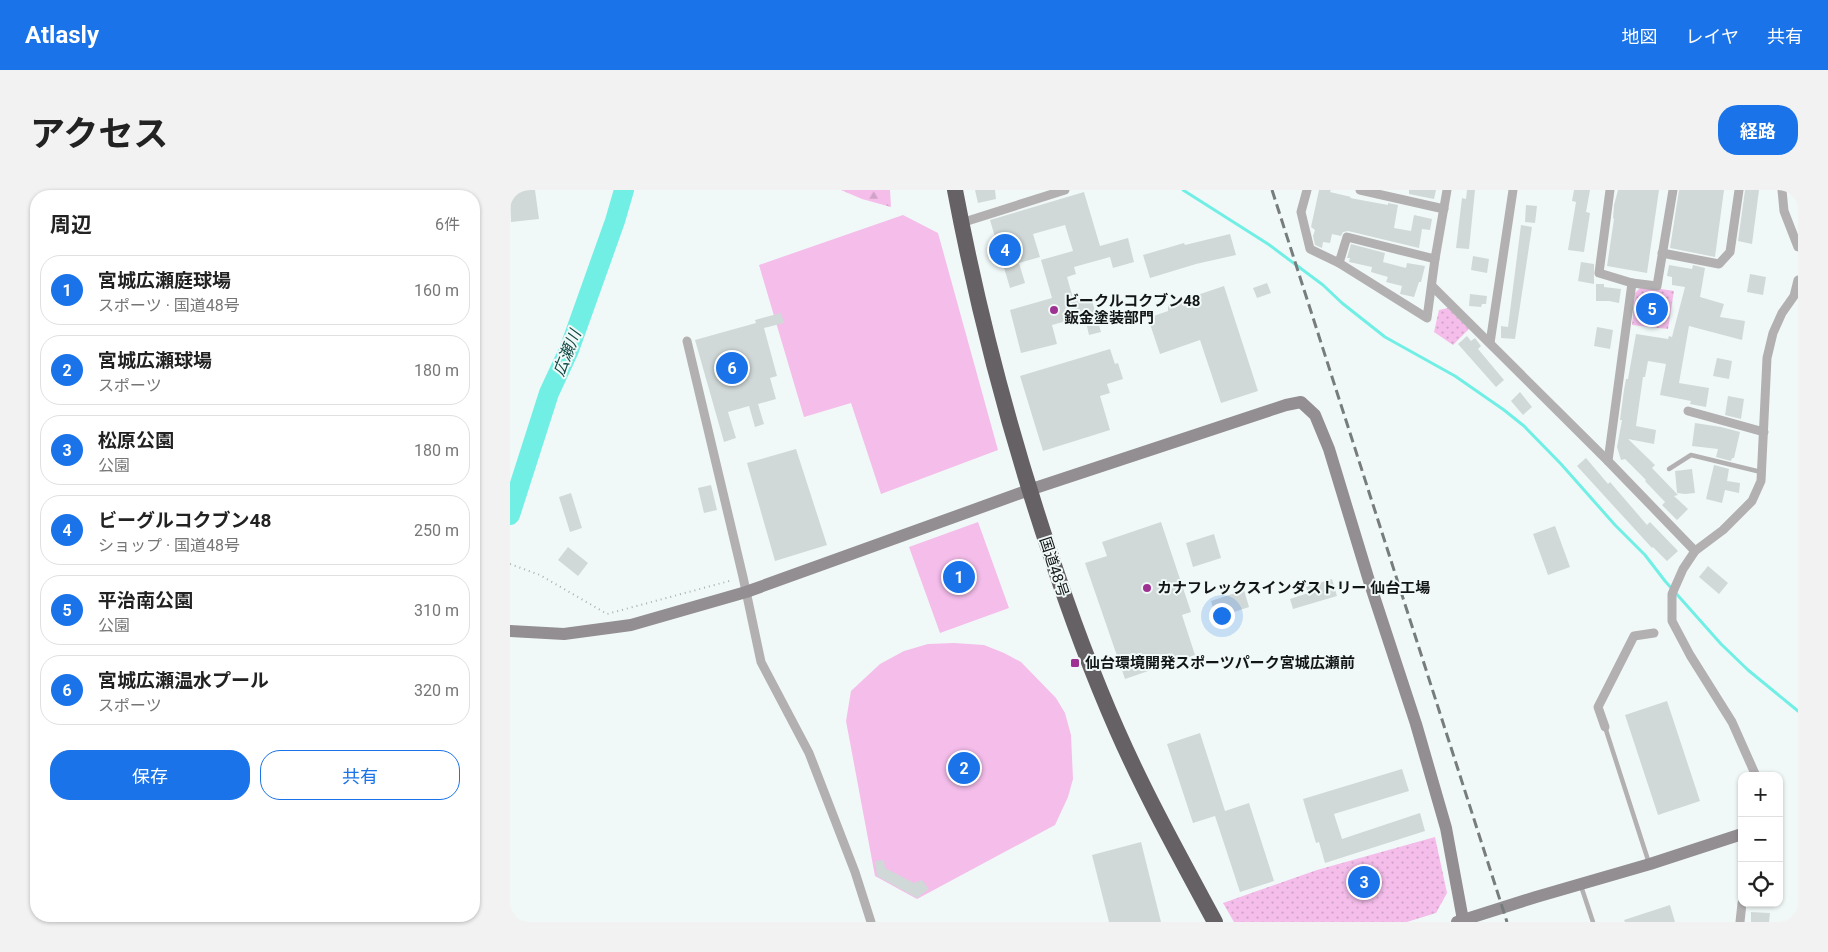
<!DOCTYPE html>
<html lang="ja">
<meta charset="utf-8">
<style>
body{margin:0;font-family:Roboto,"Noto Sans JP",sans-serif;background:#f2f2f2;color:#222}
.controls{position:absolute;right:15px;bottom:15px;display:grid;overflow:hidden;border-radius:10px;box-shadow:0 1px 4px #0004}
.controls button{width:45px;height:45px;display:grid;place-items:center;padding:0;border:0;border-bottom:1px solid #e0e0e0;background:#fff;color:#222;font:25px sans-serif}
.you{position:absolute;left:711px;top:425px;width:18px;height:18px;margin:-12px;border:4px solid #fff;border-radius:50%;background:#1a73e8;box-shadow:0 0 0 8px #1a73e833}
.badge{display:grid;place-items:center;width:32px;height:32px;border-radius:50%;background:#1a73e8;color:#fff;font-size:16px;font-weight:700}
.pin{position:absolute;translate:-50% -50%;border:2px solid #fff;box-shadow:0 1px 5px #0006}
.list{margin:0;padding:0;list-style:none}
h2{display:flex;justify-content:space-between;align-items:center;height:65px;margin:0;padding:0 20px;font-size:21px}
h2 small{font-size:16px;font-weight:400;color:#767676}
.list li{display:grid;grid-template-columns:32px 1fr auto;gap:15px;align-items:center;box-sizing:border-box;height:70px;margin:0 10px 10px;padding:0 10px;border:1px solid #e0e0e0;border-radius:20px}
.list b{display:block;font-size:19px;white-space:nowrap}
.list p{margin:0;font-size:16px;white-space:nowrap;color:#767676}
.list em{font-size:16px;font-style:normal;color:#767676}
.actions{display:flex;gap:10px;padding:15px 20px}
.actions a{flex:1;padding:11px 0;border:1px solid #1a73e8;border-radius:20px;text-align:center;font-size:18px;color:#1a73e8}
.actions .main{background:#1a73e8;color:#fff}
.icon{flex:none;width:28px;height:28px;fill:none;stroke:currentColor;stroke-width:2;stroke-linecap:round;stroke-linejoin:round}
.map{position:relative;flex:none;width:1288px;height:732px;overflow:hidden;border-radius:20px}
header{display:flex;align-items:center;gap:30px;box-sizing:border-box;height:70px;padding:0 25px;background:#1a73e8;color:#fff}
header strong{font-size:24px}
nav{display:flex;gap:28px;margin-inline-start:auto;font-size:18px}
.intro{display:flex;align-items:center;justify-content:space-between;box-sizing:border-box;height:120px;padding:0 30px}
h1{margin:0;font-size:35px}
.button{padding:12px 22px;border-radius:20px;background:#1a73e8;color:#fff;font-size:18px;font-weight:700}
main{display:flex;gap:30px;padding:0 30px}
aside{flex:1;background:#fff;border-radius:20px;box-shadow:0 1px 4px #0004}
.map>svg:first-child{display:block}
.forest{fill:url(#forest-firs)}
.park{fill:url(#park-dots)}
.pitch{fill:#f4bdea}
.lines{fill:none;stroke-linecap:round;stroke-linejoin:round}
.stream{stroke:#71efe5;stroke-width:3}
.river{stroke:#71efe5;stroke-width:20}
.building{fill:#d1d8d8}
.path{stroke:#a9b0af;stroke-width:2;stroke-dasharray:1 4;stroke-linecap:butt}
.lane{stroke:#b3b0b2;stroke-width:4.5}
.street{stroke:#b3b0b2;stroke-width:9}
.secondary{stroke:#928e91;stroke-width:12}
.highway{stroke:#666165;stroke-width:16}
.rail{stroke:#777c7c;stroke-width:3;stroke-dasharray:10 5;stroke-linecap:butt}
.poi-dot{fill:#9e3292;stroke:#f1f9f8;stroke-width:2}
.labels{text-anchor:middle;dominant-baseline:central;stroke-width:4;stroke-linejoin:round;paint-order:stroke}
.poi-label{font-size:15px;font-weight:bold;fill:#121515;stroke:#f1f9f8;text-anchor:start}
.street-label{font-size:15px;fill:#121515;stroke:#f1f9f8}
.water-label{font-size:16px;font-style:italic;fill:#104945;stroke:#f1f9f8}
</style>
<header>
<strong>Atlasly</strong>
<nav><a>地図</a><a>レイヤ</a><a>共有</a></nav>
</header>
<div class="intro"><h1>アクセス</h1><a class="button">経路</a></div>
<main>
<aside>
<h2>周辺<small>6件</small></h2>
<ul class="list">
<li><span class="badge">1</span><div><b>宮城広瀬庭球場</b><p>スポーツ · 国道48号</p></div><em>160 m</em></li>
<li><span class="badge">2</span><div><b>宮城広瀬球場</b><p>スポーツ</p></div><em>180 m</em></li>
<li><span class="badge">3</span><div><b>松原公園</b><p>公園</p></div><em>180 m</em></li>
<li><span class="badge">4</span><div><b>ビーグルコクブン48</b><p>ショップ · 国道48号</p></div><em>250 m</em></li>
<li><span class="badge">5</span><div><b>平治南公園</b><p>公園</p></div><em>310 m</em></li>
<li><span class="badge">6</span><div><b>宮城広瀬温水プール</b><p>スポーツ</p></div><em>320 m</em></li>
</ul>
<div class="actions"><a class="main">保存</a><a>共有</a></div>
</aside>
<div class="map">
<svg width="1288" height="732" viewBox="0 0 1288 732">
<defs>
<pattern id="forest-firs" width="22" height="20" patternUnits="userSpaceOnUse" patternTransform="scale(1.25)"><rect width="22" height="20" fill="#f4bdea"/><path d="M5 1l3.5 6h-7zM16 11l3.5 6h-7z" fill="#d0a2c8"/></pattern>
<pattern id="park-dots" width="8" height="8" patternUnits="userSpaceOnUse" patternTransform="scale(1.25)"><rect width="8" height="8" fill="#f4bdea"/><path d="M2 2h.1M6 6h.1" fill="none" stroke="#d0a2c8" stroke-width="1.8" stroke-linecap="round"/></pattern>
</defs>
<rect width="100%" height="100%" fill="#f1f9f8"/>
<polygon class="forest" points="331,0 380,0 381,17 352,9"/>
<g class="park">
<polygon points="1132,96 1164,101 1158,139 1122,135 1125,103"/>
<polygon points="938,118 959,139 943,155 924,142 929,120"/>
<polygon points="925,647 937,703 926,723 897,732 724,732 713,713 807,680"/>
</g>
<g class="pitch">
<polygon points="393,25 428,43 488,260 371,304 341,213 294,227 249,75"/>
<polygon points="468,332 499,418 430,443 399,357"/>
<polygon points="444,453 474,455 494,463 511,472 546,508 555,523 561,545 563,589 558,607 545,635 407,709 365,686 336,531 341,501 370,474 394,461 418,454"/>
</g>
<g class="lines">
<polyline class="stream" points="673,0 758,54 813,95 832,113 875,147 945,186 994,220 1014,236 1051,274 1105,335 1135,365 1155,391 1211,454 1238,480 1288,521"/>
<polyline class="river" points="0,325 39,203 59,160 105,31 114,0"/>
</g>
<g class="building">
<polygon points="0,0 25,0 29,29 1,32"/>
<polygon points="465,0 485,0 486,9 468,13"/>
<polygon points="809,0 821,0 820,2 841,7 840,8 878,15 878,13 888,15 884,38 901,41 904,25 922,29 920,40 912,39 909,58 838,41 833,42 831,46 822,44 820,53 813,52 812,58 805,55 803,46 805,40 801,37"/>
<polygon points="899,0 926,0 924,9 899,4"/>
<polygon points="957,0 965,0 959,59 946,58 952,8 956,9"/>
<polygon points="1064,0 1080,0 1076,22 1080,23 1074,62 1058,60 1066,12 1062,11"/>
<polygon points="1108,0 1149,0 1137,83 1097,76 1104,29 1103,28 1104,15"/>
<polygon points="1169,0 1214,0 1205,67 1160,58"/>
<polygon points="1235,0 1249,0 1242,54 1228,51"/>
<polygon points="574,2 590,56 618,48 624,72 603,78 600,67 564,77 566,84 557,87 564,112 581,107 591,142 579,145 576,132 566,135 564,129 542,135 547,154 511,163 500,120 542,108 531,70 563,61 555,35 523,44 530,67 509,73 515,93 500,98 480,30"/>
<polygon points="1016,15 1027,16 1025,33 1015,32"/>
<polygon points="1011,35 1022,37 1005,149 991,148 991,136 998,137"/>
<polygon points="720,44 726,65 686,74 640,88 633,65 674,53 675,55"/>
<polygon points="841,54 875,63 873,72 896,78 897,73 915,76 911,92 909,92 904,107 890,104 892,96 876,92 878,87 861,82 862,77 839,72 840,68 837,68"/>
<polygon points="963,66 979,69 977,83 961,80"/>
<polygon points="1071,72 1084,74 1084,94 1068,91"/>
<polygon points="1159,75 1182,79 1183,75 1195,78 1190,107 1214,114 1210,127 1235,131 1232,150 1179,136 1169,193 1199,198 1196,217 1180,214 1181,211 1150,205 1156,174 1138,171 1135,187 1133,187 1126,236 1146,240 1144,254 1118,249 1145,275 1142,278 1168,305 1164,306 1178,319 1167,330 1152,315 1155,312 1135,291 1136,290 1115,269 1111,270 1107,257 1112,230 1110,230 1114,200 1116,189 1118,189 1126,144 1158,149 1159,146 1162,147 1175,97 1162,95 1162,87 1157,86"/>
<polygon points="1240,84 1256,87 1253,105 1237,102"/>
<polygon points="757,93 761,103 747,108 743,98"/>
<polygon points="1086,94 1094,94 1094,97 1111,99 1109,113 1099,111 1086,111"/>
<polygon points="714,96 748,201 711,213 690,150 650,164 638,128 658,121 658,115"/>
<polygon points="960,104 977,106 976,114 972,114 971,117 959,116"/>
<polygon points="271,123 274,133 254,138 267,186 260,188 266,209 248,214 254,234 245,237 239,216 218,222 226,248 214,252 185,150 246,133 245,130"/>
<polygon points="1087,137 1103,140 1100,159 1084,156"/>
<polygon points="957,146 961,151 965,148 971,156 968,159 994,190 986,197 948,154"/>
<polygon points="600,159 605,174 608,173 613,189 597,194 600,203 590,206 600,240 533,261 510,186"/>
<polygon points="1207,168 1222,171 1219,189 1203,186"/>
<polygon points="1010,202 1022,217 1013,225 1001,211"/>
<polygon points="1218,206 1234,209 1231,229 1215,225"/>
<polygon points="1185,233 1211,237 1230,242 1224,268 1222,268 1221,271 1206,267 1208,259 1182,256"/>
<polygon points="286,259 317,355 265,371 237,273"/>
<polygon points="1076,268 1098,294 1100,292 1137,335 1140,332 1168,361 1157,371 1143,357 1142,358 1067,276"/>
<polygon points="1204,275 1219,279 1217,291 1230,293 1229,303 1215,300 1212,313 1196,309"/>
<polygon points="1182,279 1185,303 1175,304 1167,303 1165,281"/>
<polygon points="201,295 207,320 194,323 188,298"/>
<polygon points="61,303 72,338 60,342 49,307"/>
<polygon points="651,332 681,422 672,425 685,465 615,489 575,373 597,366 592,352"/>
<polygon points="1045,336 1060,377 1038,385 1023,344"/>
<polygon points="704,344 711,368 683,377 676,353"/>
<polygon points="58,357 78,373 68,386 48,370"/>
<polygon points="1198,376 1218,393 1209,404 1189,387"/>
<polygon points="822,389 827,406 783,419 780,409 798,403 796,397"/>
<polygon points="734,400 739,417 706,428 701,411"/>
<polygon points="1157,511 1190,611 1148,625 1115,525"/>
<polygon points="690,543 715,621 739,613 764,691 730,702 705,626 683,633 657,554"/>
<polygon points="892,579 899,601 824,624 832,649 910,623 915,641 815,673 809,652 806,653 793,609"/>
<polygon points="631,652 651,732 599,732 582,665"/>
<polygon points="374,670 375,678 404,693 412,690 419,699 407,708 367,686 365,671"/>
<polygon points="1160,715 1165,732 1115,732 1114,730"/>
<polygon points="1241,722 1260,723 1259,732 1241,732"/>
</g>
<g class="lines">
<polyline class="path" points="0,374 30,385 97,424 223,390"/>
<g class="lane">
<polyline points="1159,279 1181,265 1251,282"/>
<polyline points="1095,537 1139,673"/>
<polyline points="1071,696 1083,732"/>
</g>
<g class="street">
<polyline points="797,0 791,22 800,59 829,73 837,47 925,69 937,0"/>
<polyline points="850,0 934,19"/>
<polyline points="1100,0 1089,83 1122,93 1147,96 1163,0"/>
<polyline points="1272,0 1274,21 1288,57"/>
<polyline points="451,33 555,0"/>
<polyline points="1152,63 1209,74 1220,62 1229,0"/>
<polyline points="829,73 917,128 925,69"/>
<polyline points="1122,93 1098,271 1185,361"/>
<polyline points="922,96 1098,271"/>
<polyline points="177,151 233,387 251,472 299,563 345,682 361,732"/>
<polyline points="980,153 1003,0"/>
<polyline points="1178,221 1254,242"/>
<polyline points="1095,537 1088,517 1124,446 1144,443"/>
<polyline points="1246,586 1222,532 1180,465 1162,431 1162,404 1173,379 1185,361 1213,340 1242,311 1251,291 1257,168 1263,143 1272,123 1284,106 1288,90"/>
<polyline points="1230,732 1232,713"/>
</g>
<g class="secondary">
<polyline points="0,441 54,444 121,435 236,402 519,300 776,215 791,212 805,225 819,259 860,394 906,534 936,638 953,730"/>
<polyline points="947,732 1026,707 1140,674 1232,644"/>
</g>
<path class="highway" d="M 445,0 C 468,122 500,243 539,360 C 559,421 581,481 607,540 C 636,606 671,669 705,732"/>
<polyline class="rail" points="762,0 997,732"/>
</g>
<g class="poi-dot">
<circle cx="544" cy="120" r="5"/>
<circle cx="637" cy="398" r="5"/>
<rect x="560" y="468" width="10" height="10" rx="2.5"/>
</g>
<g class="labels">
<g class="poi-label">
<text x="554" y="111">ビークルコクブン48<tspan x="554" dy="17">鈑金塗装部門</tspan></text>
<text x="647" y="398">カナフレックスインダストリー 仙台工場</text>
<text x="575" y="473">仙台環境開発スポーツパーク宮城広瀬前</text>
</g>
<g class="street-label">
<text transform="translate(544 377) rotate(72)">国道48号</text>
</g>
<g class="water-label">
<text transform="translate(57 163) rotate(-68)">広瀬川</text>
</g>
</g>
</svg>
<div class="controls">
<button>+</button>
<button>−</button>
<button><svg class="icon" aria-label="locate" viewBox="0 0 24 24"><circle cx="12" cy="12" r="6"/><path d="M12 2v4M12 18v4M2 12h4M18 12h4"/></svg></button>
</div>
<div class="you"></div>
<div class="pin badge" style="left:449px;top:387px">1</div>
<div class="pin badge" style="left:454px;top:578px">2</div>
<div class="pin badge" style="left:854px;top:692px">3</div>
<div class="pin badge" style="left:495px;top:60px">4</div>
<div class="pin badge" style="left:1142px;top:119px">5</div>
<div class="pin badge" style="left:222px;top:178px">6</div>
</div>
</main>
